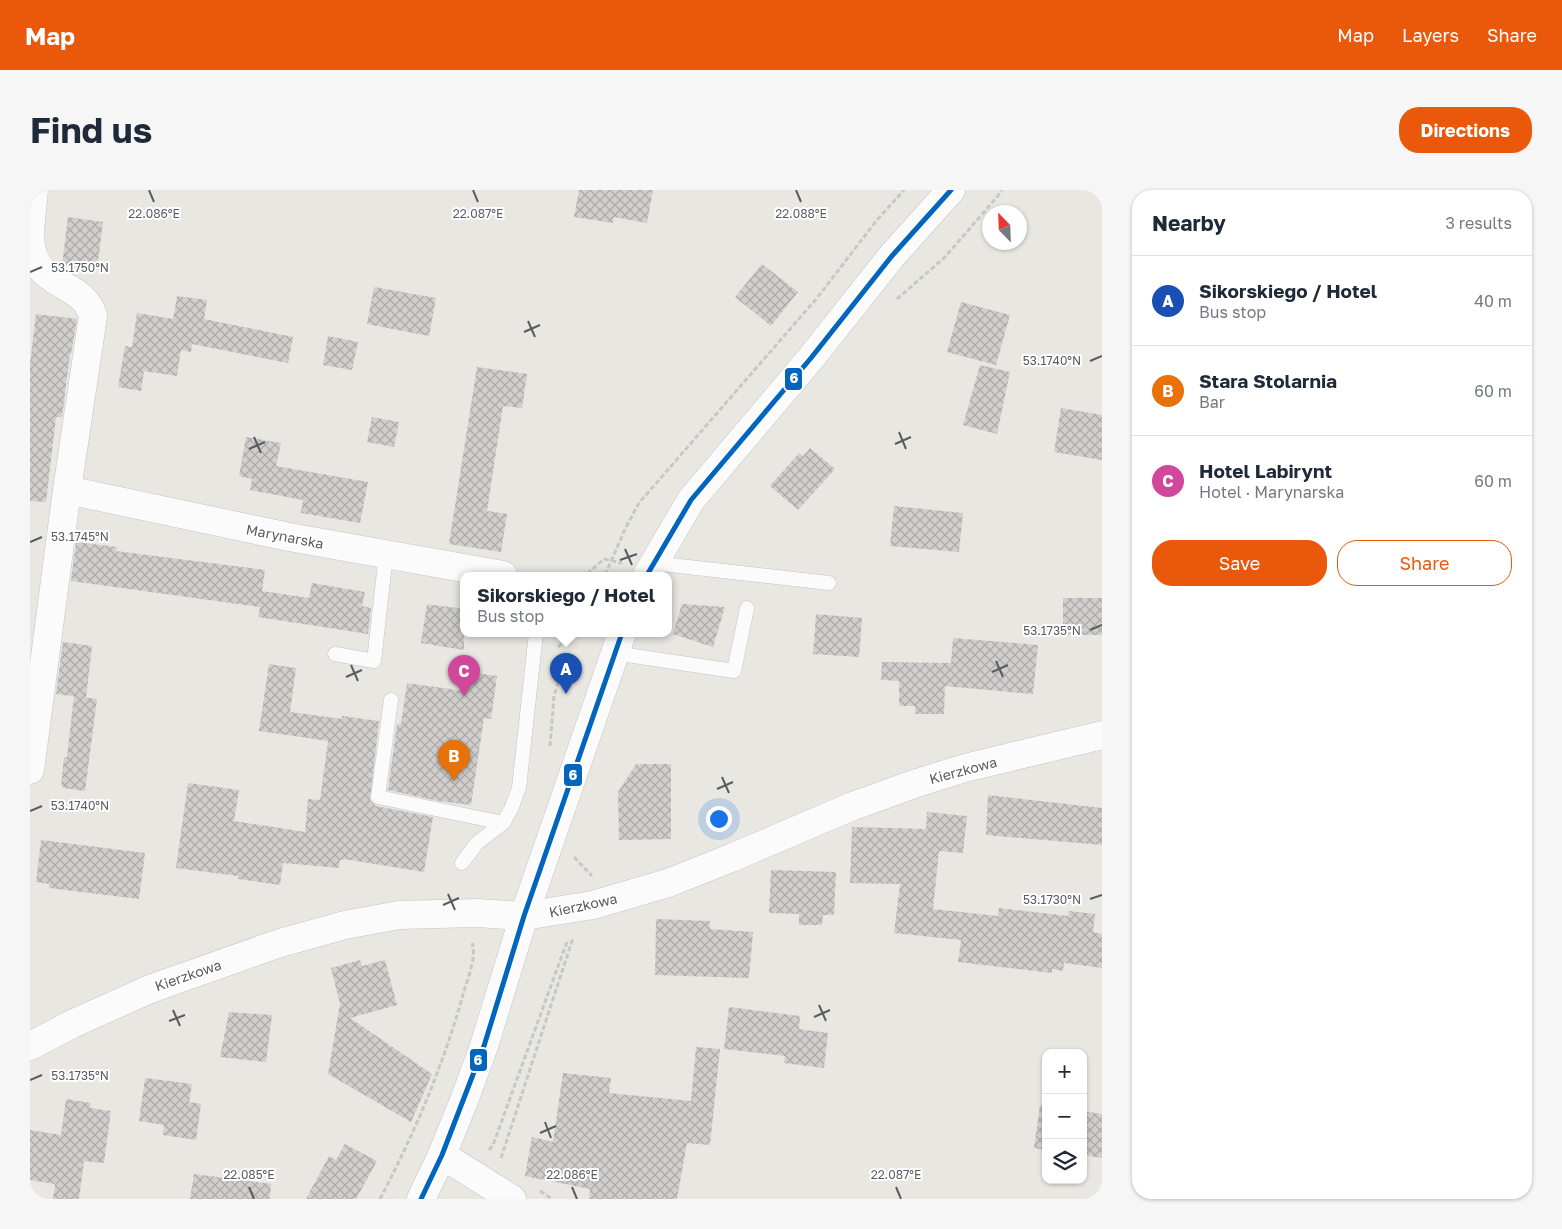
<!DOCTYPE html>
<meta charset="utf-8">
<style>
body{margin:0;font-family:"Golos Text",sans-serif;background:#f6f6f7;color:#1f2937}
.controls{position:absolute;right:15px;bottom:15px;display:grid;overflow:hidden;border-radius:10px;box-shadow:0 1px 4px #0004}
.controls button{width:45px;height:45px;display:grid;place-items:center;padding:0;border:0;border-bottom:1px solid #e0e1e3;background:#fff;color:#1f2937;font:25px sans-serif}
.compass{position:absolute;left:952px;top:15px;width:45px;height:45px;border-radius:50%;background:#fff;box-shadow:0 1px 4px #0004;rotate:337deg}
.you{position:absolute;left:688px;top:628px;width:18px;height:18px;margin:-12px;border:4px solid #fff;border-radius:50%;background:#1a73e8;box-shadow:0 0 0 8px #1a73e833}
.badge{display:grid;place-items:center;width:32px;height:32px;border-radius:50%;background:#ea580c;color:#fff;font-size:16px;font-weight:700}
.pin{position:absolute;translate:-50% -41px;filter:drop-shadow(0 1px 2px #0008)}
.pin::after{content:'';position:absolute;top:26px;width:18px;height:15px;background:inherit;clip-path:polygon(0 0,100% 0,50% 100%)}
.popup{position:absolute;left:430px;top:382px;width:212px;height:65px;box-sizing:border-box;display:grid;place-content:center;border-radius:10px;background:#fff;filter:drop-shadow(0 1px 4px #0005);font-size:16px;white-space:nowrap;color:#747a83}
.popup b{font-size:19px;color:#1f2937}
.popup::after{content:'';position:absolute;left:50%;top:100%;margin-left:-10px;border:10px solid transparent;border-top-color:#fff}
.list{margin:0;padding:0;list-style:none}
h2{display:flex;justify-content:space-between;align-items:center;height:65px;margin:0;padding:0 20px;font-size:21px}
h2 small{font-size:16px;font-weight:400;color:#747a83}
.list li{display:grid;grid-template-columns:32px 1fr auto;gap:15px;align-items:center;box-sizing:border-box;height:90px;padding:0 20px;border-top:1px solid #e0e1e3}
.list b{display:block;font-size:19px;white-space:nowrap}
.list p{margin:0;font-size:16px;white-space:nowrap;color:#747a83}
.list em{font-size:16px;font-style:normal;color:#747a83}
.actions{display:flex;gap:10px;padding:15px 20px}
.actions a{flex:1;padding:11px 0;border:1px solid #ea580c;border-radius:20px;text-align:center;font-size:18px;color:#ea580c}
.actions .main{background:#ea580c;color:#fff}
.icon{flex:none;width:28px;height:28px;fill:none;stroke:currentColor;stroke-width:2;stroke-linecap:round;stroke-linejoin:round}
.map{position:relative;flex:none;width:1072px;height:1009px;overflow:hidden;border-radius:20px}
header{display:flex;align-items:center;gap:30px;box-sizing:border-box;height:70px;padding:0 25px;background:#ea580c;color:#fff}
header strong{font-size:24px}
nav{display:flex;gap:28px;margin-inline-start:auto;font-size:18px}
.intro{display:flex;align-items:center;justify-content:space-between;box-sizing:border-box;height:120px;padding:0 30px}
h1{margin:0;font-size:35px}
.button{padding:12px 22px;border-radius:20px;background:#ea580c;color:#fff;font-size:18px;font-weight:700}
main{display:flex;gap:30px;padding:0 30px}
aside{flex:1;background:#fff;border-radius:20px;box-shadow:0 1px 4px #0004}
.map>svg:first-child{display:block}
.building{fill:url(#building-cross-hatch)}
.lines{fill:none;stroke-linecap:round;stroke-linejoin:round}
.service-casing{stroke:#c5c5c5;stroke-width:15}
.minor-casing{stroke:#c5c5c5;stroke-width:29}
.tertiary-casing{stroke:#c5c5c5;stroke-width:29}
.path{stroke:#c5c9c6;stroke-width:3;stroke-dasharray:5 2.5;stroke-linecap:butt}
.service{stroke:#fcfbfb;stroke-width:14}
.minor{stroke:#fcfbfb;stroke-width:28}
.tertiary{stroke:#fcfbfb;stroke-width:28}
.bus-1-casing{stroke:#fff;stroke-width:9}
.bus-1{stroke:#0065bd;stroke-width:5}
.ticks{fill:none;stroke:#595c60;stroke-width:2}
.labels{text-anchor:middle;dominant-baseline:central;stroke-width:4;stroke-linejoin:round;paint-order:stroke}
.street-label{font-size:14px;fill:#595c60;stroke:#fff}
.ticks-label{font-size:12px;text-anchor:middle;fill:#595c60;stroke:#fff;stroke-width:4;stroke-linejoin:round;paint-order:stroke}
.line-badge{stroke:#fff;stroke-width:2}
.badge-label{font-size:14px;text-anchor:middle;font-weight:bold;fill:#fff}
</style>
<header>
<strong>Map</strong>
<nav><a>Map</a><a>Layers</a><a>Share</a></nav>
</header>
<div class="intro"><h1>Find us</h1><a class="button">Directions</a></div>
<main>
<div class="map">
<svg width="1072" height="1009" viewBox="0 0 1072 1009">
<defs>
<pattern id="building-cross-hatch" width="8" height="8" patternUnits="userSpaceOnUse" patternTransform="scale(1.25)"><rect width="8" height="8" fill="#d0cfcc"/><path d="M0 0l8 8M0 8l8-8" fill="none" stroke="#acaba9"/></pattern>
</defs>
<rect width="100%" height="100%" fill="#e8e7e2"/>
<g class="building">
<polygon points="549,0 623,0 617,33 584,27 583,33 544,27"/>
<polygon points="38,27 73,32 67,80 32,75"/>
<polygon points="732,74 768,102 741,136 705,107"/>
<polygon points="344,97 406,108 399,146 337,134"/>
<polygon points="147,106 177,110 174,129 263,147 258,173 162,154 161,162 151,160 147,186 114,181 111,201 88,197 95,156 102,157 107,123 143,129"/>
<polygon points="931,112 980,125 966,175 917,162"/>
<polygon points="6,124 47,129 41,164 40,164 32,227 26,227 16,312 0,311 0,174"/>
<polygon points="298,146 328,152 322,180 293,175"/>
<polygon points="950,175 980,182 967,244 933,235"/>
<polygon points="447,177 497,184 492,218 473,216 457,321 477,324 471,362 419,354"/>
<polygon points="1031,218 1072,225 1072,270 1024,262"/>
<polygon points="342,227 369,232 364,257 337,252"/>
<polygon points="216,247 251,253 246,276 338,292 330,333 271,323 273,310 220,300 222,289 209,286"/>
<polygon points="780,258 805,279 768,320 740,296 769,263 773,266"/>
<polygon points="864,316 933,323 929,362 860,356"/>
<polygon points="46,352 87,357 86,361 235,380 232,401 279,408 282,393 335,402 332,416 341,418 338,444 228,427 230,417 41,391"/>
<rect x="1033" y="408" width="39" height="37"/>
<polygon points="397,414 434,419 434,460 391,453"/>
<polygon points="652,414 695,417 683,457 643,444"/>
<polygon points="786,424 832,428 829,467 783,464"/>
<polygon points="923,448 1008,455 1003,504 915,496 914,524 885,524 885,516 869,516 869,491 851,490 852,472 921,473"/>
<polygon points="33,452 62,456 56,508 26,504"/>
<polygon points="239,474 266,478 260,522 312,529 312,526 349,531 340,610 346,616 403,627 394,682 314,669 314,670 310,670 309,678 253,673 250,695 208,689 208,686 146,678 158,593 209,600 204,631 275,642 278,609 290,610 298,551 229,541"/>
<polygon points="438,482 467,486 461,529 454,528 441,615 408,611 358,600 367,534 371,534 377,493 435,501"/>
<polygon points="44,506 67,509 55,601 33,598 33,596 31,596 34,567 37,567"/>
<polygon points="606,574 641,574 641,649 589,650 588,602"/>
<polygon points="958,605 1072,618 1072,655 956,645"/>
<polygon points="897,622 937,626 933,663 909,661 903,719 968,726 969,718 1038,726 1039,721 1065,724 1063,742 1072,744 1072,778 1034,773 1033,781 1022,779 1022,783 928,772 931,750 864,743 870,694 820,693 822,637 896,639"/>
<polygon points="11,650 115,663 109,709 19,698 19,694 6,692"/>
<polygon points="741,680 806,682 804,725 793,725 792,735 769,735 769,724 739,723"/>
<polygon points="626,729 680,731 680,739 723,742 719,788 625,785"/>
<polygon points="330,770 332,776 355,770 367,815 320,828 402,884 381,932 298,884 310,814 301,778"/>
<polygon points="699,817 770,826 769,839 798,843 794,878 754,873 755,866 694,859"/>
<polygon points="199,822 242,825 236,872 190,867"/>
<polygon points="666,857 690,859 680,955 657,953 647,1009 559,1009 560,999 495,986 502,947 523,952 533,883 581,888 579,903 661,911"/>
<polygon points="115,888 162,894 159,912 171,914 166,950 133,945 134,935 109,931"/>
<polygon points="36,909 61,913 60,918 81,921 74,973 54,971 49,1009 23,1009 25,994 0,990 0,940 31,945"/>
<polygon points="1010,915 1016,916 1016,960 1004,958"/>
<polygon points="1053,921 1072,924 1072,968 1053,965"/>
<polygon points="315,954 347,971 326,1009 276,1009 299,966 306,970"/>
<polygon points="164,984 241,994 240,1009 160,1009"/>
</g>
<g class="lines">
<defs>
<g id="service">
<polyline points="623,373 799,393"/>
<polyline points="584,463 704,481 717,418"/>
<polyline points="305,464 344,471 356,364"/>
<polyline points="361,510 348,607 473,633"/>
<polyline points="432,673 447,653 473,633 481,619 489,598 506,443"/>
</g>
<g id="minor">
<polyline points="0,40 4,0"/>
<path d="M 0,47 C 2,99 54,90 63,126 L 37,300 L 0,580"/>
<polyline points="37,300 259,347 473,385"/>
<polyline points="0,856 42,834 120,799 250,753 315,735 369,725 447,723 494,726 563,715 638,693 701,668 823,616 884,594 935,578 1072,545"/>
<polyline points="412,965 482,1009"/>
</g>
<g id="tertiary">
<polyline points="617,385 661,310 781,168 861,67 921,0"/>
<polyline points="391,1009 412,965 435,908 454,856 494,726 592,443"/>
</g>
</defs>
<use href="#service" class="service-casing"/>
<use href="#minor" class="minor-casing"/>
<use href="#tertiary" class="tertiary-casing"/>
<g class="path">
<polyline points="867,109 915,67 967,7 972,0"/>
<polyline points="559,385 560,381 574,369 592,373"/>
<polyline points="575,385 595,339 609,313 787,108 847,30 874,0"/>
<polyline points="528,457 544,443"/>
<polyline points="520,556 524,506 535,472 525,468"/>
<polyline points="544,667 562,686"/>
<polyline points="459,960 463,955 538,749"/>
<polyline points="471,968 543,748"/>
<polyline points="510,1001 522,1009"/>
<path d="M 350,1009 C 385,942 414,874 434,801 C 438,788 447,766 442,753"/>
</g>
<use href="#service" class="service"/>
<use href="#minor" class="minor"/>
<use href="#tertiary" class="tertiary"/>
<defs>
<g id="bus-1">
<polyline points="617,385 661,310 781,168 861,67 921,0"/>
<polyline points="391,1009 412,965 454,856 494,726 592,443"/>
</g>
</defs>
<use href="#bus-1" class="bus-1-casing"/>
<use href="#bus-1" class="bus-1"/>
</g>
<path class="ticks" d="M 119,0 L 124,12M 443,0 L 448,12M 766,0 L 771,12M 0,82 L 12,77M 498,131 L 505,147M 494,142 L 510,135M 1060,171 L 1072,166M 869,242 L 876,259M 224,247 L 231,263M 865,254 L 881,247M 219,259 L 235,252M 0,352 L 12,347M 595,359 L 602,375M 590,370 L 607,364M 1060,440 L 1072,435M 966,471 L 973,487M 321,475 L 328,491M 962,482 L 978,475M 316,487 L 332,480M 692,587 L 699,603M 687,599 L 703,592M 0,621 L 12,616M 418,704 L 425,720M 1060,709 L 1072,705M 413,715 L 429,708M 789,815 L 796,831M 143,820 L 150,836M 784,827 L 800,820M 139,831 L 155,825M 0,890 L 12,885M 515,932 L 521,948M 510,943 L 526,936M 219,997 L 224,1009M 542,997 L 547,1009M 866,997 L 871,1009"/>
<g class="labels">
<g class="street-label">
<text transform="translate(255 346) rotate(11)">Marynarska</text>
<text transform="translate(933 580) rotate(-15)">Kierzkowa</text>
<text transform="translate(553 715) rotate(-12)">Kierzkowa</text>
<text transform="translate(158 785) rotate(-19)">Kierzkowa</text>
</g>
</g>
<g class="ticks-label">
<text x="124" y="28">22.086°E</text>
<text x="448" y="28">22.087°E</text>
<text x="771" y="28">22.088°E</text>
<text x="50" y="82">53.1750°N</text>
<text x="1022" y="175">53.1740°N</text>
<text x="50" y="351">53.1745°N</text>
<text x="1022" y="445">53.1735°N</text>
<text x="50" y="620">53.1740°N</text>
<text x="1022" y="714">53.1730°N</text>
<text x="50" y="890">53.1735°N</text>
<text x="219" y="989">22.085°E</text>
<text x="542" y="989">22.086°E</text>
<text x="866" y="989">22.087°E</text>
</g>
<g class="line-badge">
<rect x="754" y="177" width="19" height="24" rx="5" fill="#0065bd"/>
<rect x="533" y="573" width="20" height="24" rx="5" fill="#0065bd"/>
<rect x="439" y="858" width="19" height="24" rx="5" fill="#0065bd"/>
</g>
<g class="badge-label">
<text x="764" y="193">6</text>
<text x="543" y="590">6</text>
<text x="448" y="875">6</text>
</g>
</svg>
<div class="controls">
<button>+</button>
<button>−</button>
<button><svg class="icon" aria-label="layers" viewBox="0 0 24 24"><path d="M12 4l9 5-9 5-9-5zM3 14l9 5 9-5"/></svg></button>
</div>
<svg class="compass" viewBox="-18 -18 36 36"><path d="M0-13l5 13h-10z" fill="#e53935"/><path d="M0 13l5-13h-10z" fill="#747a83"/></svg>
<div class="you"></div>
<div class="pin badge" style="left:536px;top:504px;background:#1a4fb4">A</div>
<div class="popup"><b>Sikorskiego / Hotel</b>Bus stop</div>
<div class="pin badge" style="left:424px;top:591px;background:#e8710a">B</div>
<div class="pin badge" style="left:434px;top:506px;background:#d1479c">C</div>
</div>
<aside>
<h2>Nearby<small>3 results</small></h2>
<ul class="list">
<li><span class="badge" style="background:#1a4fb4">A</span><div><b>Sikorskiego / Hotel</b><p>Bus stop</p></div><em>40 m</em></li>
<li><span class="badge" style="background:#e8710a">B</span><div><b>Stara Stolarnia</b><p>Bar</p></div><em>60 m</em></li>
<li><span class="badge" style="background:#d1479c">C</span><div><b>Hotel Labirynt</b><p>Hotel · Marynarska</p></div><em>60 m</em></li>
</ul>
<div class="actions"><a class="main">Save</a><a>Share</a></div>
</aside>
</main>
